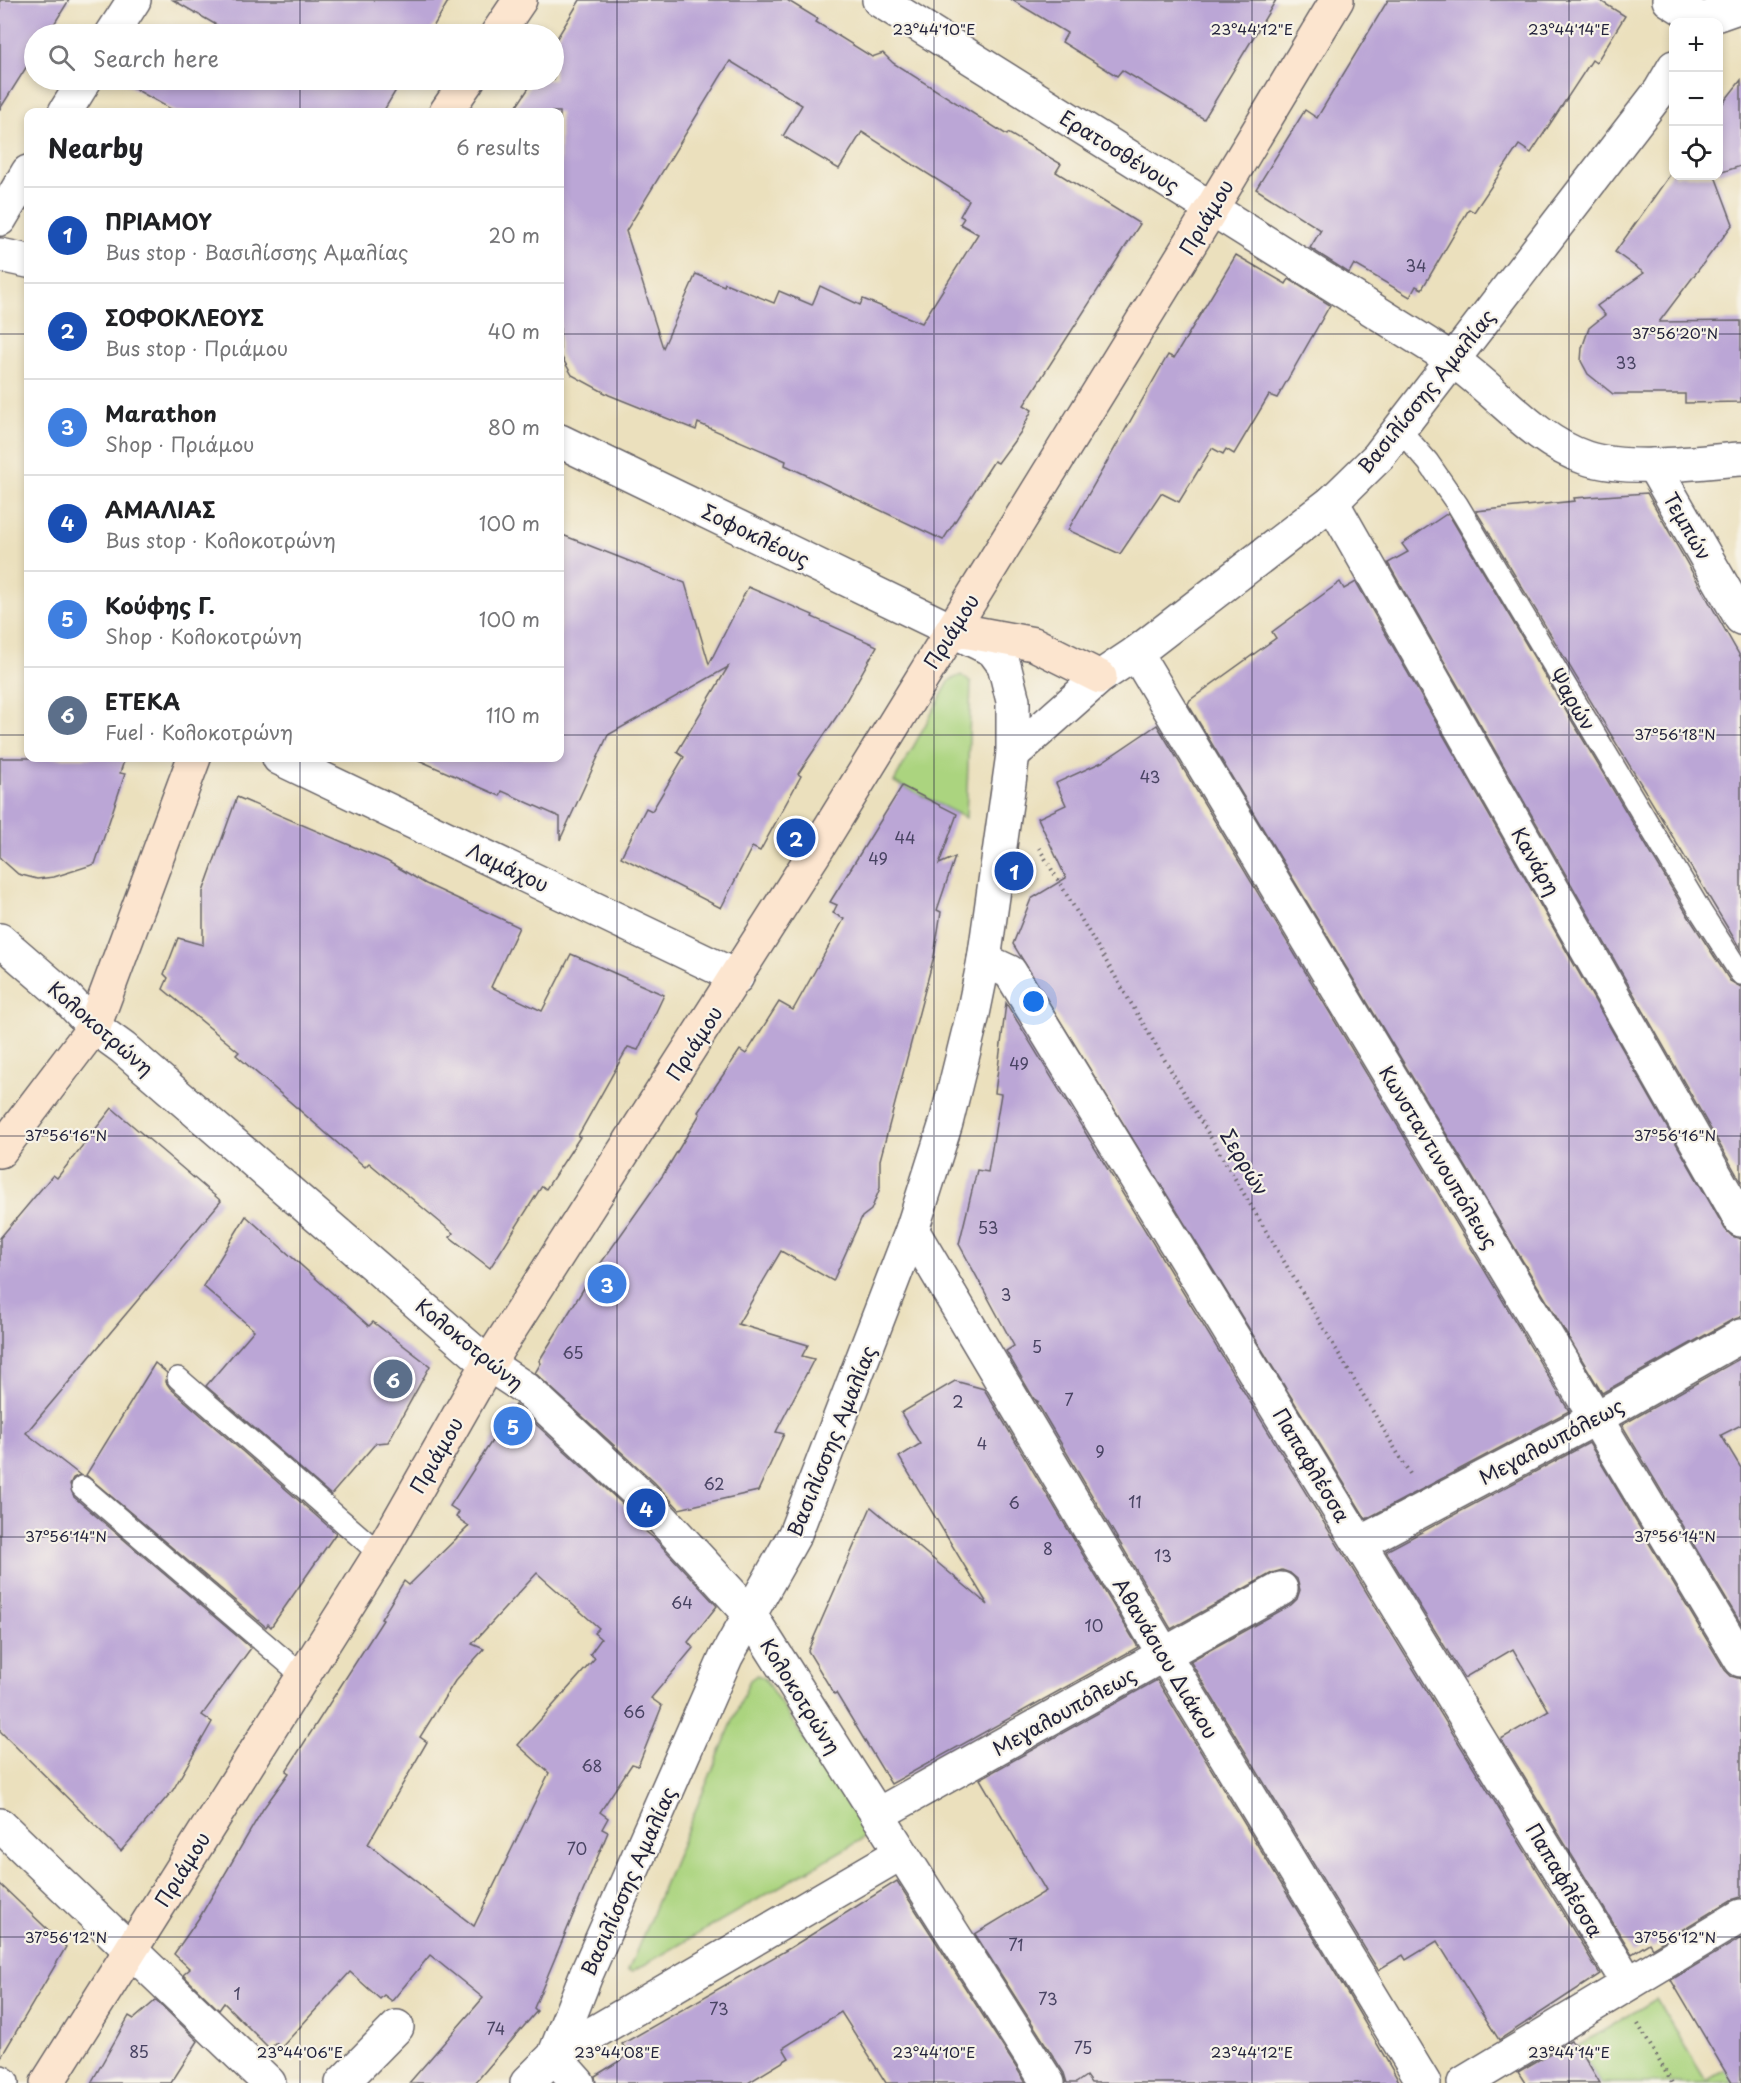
<!DOCTYPE html>
<meta charset="utf-8">
<style>
body{margin:0;font-family:"Playpen Sans",sans-serif;background:#f2f2f2;color:#202124}
.controls{position:absolute;right:18px;top:18px;display:grid;overflow:hidden;border-radius:12px;box-shadow:0 3px 9px #0003}
.controls button{width:54px;height:54px;display:grid;place-items:center;padding:0;border:0;border-bottom:2px solid #e0e0e0;background:#fff;color:#202124;font:30px sans-serif}
.you{position:absolute;left:1034px;top:1002px;width:21px;height:21px;margin:-15px;border:4px solid #fff;border-radius:50%;background:#1a73e8;box-shadow:0 0 0 9px #1a73e833}
.badge{display:grid;place-items:center;width:39px;height:39px;border-radius:50%;background:#d1495b;color:#fff;font-size:20px;font-weight:700}
.pin{position:absolute;translate:-50% -50%;border:3px solid #fff;box-shadow:0 2px 6px #0006}
.list{margin:0;padding:0;list-style:none}
h2{display:flex;justify-content:space-between;align-items:center;height:78px;margin:0;padding:0 24px;font-size:26px}
h2 small{font-size:20px;font-weight:400;color:#757577}
.list li{display:grid;grid-template-columns:39px 1fr auto;gap:18px;align-items:center;box-sizing:border-box;height:96px;padding:0 24px;border-top:2px solid #e0e0e0}
.list b{display:block;font-size:22px;white-space:nowrap}
.list p{margin:0;font-size:20px;white-space:nowrap;color:#757577}
.list em{font-size:20px;font-style:normal;color:#757577}
.icon{flex:none;width:33px;height:33px;fill:none;stroke:currentColor;stroke-width:2;stroke-linecap:round;stroke-linejoin:round}
.map{position:relative;flex:none;width:1741px;height:2083px;overflow:hidden}
.search{position:absolute;background:#fff;box-shadow:0 3px 9px #0003;left:24px;top:24px;width:540px;height:66px;display:flex;align-items:center;gap:15px;box-sizing:border-box;padding:0 21px;border-radius:33px;color:#757577;font-size:22px}
.panel{position:absolute;background:#fff;box-shadow:0 3px 9px #0003;left:24px;top:108px;width:540px;height:654px;border-radius:12px}
.map>svg:first-child{display:block}
.green{fill:#abd47f;stroke:#667b5d;stroke-width:1.5}
.building{fill:#bba6d6;fill-rule:evenodd}
.lines{fill:none;stroke-linecap:round;stroke-linejoin:round}
.lane-casing{stroke:#686468;stroke-width:24}
.street-casing{stroke:#686468;stroke-width:36}
.secondary-casing{stroke:#686468;stroke-width:36}
.path{stroke:#686468;stroke-width:4;stroke-dasharray:1.5 4.5;stroke-linecap:butt}
.lane{stroke:#fff;stroke-width:21}
.street{stroke:#fff;stroke-width:33}
.secondary{stroke:#fce5cf;stroke-width:33}
.ticks{fill:none;stroke:#22223b;stroke-width:1.5;stroke-opacity:0.45}
.labels{text-anchor:middle;dominant-baseline:central;stroke-width:4.5;stroke-linejoin:round;paint-order:stroke}
.number-label{font-size:16px;fill:#484362}
.street-label{font-size:20px;fill:#22223b;stroke:#f7f3e8}
.ticks-label{font-size:15px;text-anchor:middle;fill:#22223b;stroke:#f7f3e8;stroke-width:4.5;stroke-linejoin:round;paint-order:stroke}
</style>
<div class="map">
<svg width="1741" height="2083" viewBox="0 0 1741 2083">
<rect width="100%" height="100%" fill="#f7f3e8"/>
<filter id="ink" filterUnits="userSpaceOnUse"><feTurbulence type="fractalNoise" baseFrequency=".0167" numOctaves="2"/><feDisplacementMap in="SourceGraphic" scale="12" xChannelSelector="R" yChannelSelector="G"/><feConvolveMatrix kernelMatrix="1 2 1 2 8 2 1 2 1" color-interpolation-filters="sRGB"/></filter>
<filter id="wash" filterUnits="userSpaceOnUse"><feTurbulence type="fractalNoise" baseFrequency=".008" numOctaves="4" result="noise"/><feDisplacementMap in="SourceGraphic" scale="24" xChannelSelector="R" yChannelSelector="G"/><feGaussianBlur stdDeviation="1.35" result="paint"/><feColorMatrix in="noise" values="0 0 0 0 0 0 0 0 0 0 0 0 0 0 0 0 0 1.4 0 .05"/><feComposite in="paint" operator="in"/></filter>
<g filter="url(#wash)">
<rect width="100%" height="100%" fill="#ebe0bd"/>
<g class="green">
<polygon points="961,675 971,683 966,818 894,782 950,680"/>
<polygon points="757,1675 764,1678 866,1833 862,1839 632,1972 628,1971 750,1680"/>
<polygon points="1656,1999 1706,2081 1741,2061 1741,2083 1600,2083 1578,2046"/>
</g>
<g id="blocks">
<g class="building">
<polygon points="0,0 69,0 48,34 34,34 34,55 0,109"/>
<polygon points="173,0 449,0 429,34 232,34"/>
<path d="M 580,0 L 787,0 L 818,19 L 816,22 L 872,57 L 883,53 L 893,63 L 1007,135 L 1008,133 L 1061,164 L 1056,172 L 1140,224 L 1024,405 L 1032,410 L 1020,433 L 998,463 L 994,461 L 943,540 L 785,465 L 786,461 L 698,423 L 696,430 L 609,395 L 572,375 L 560,354 L 560,112 L 513,112 L 534,80 L 554,80 L 554,43 ZM 730,61 L 802,105 L 783,136 L 839,169 L 862,132 L 969,200 L 960,216 L 964,218 L 960,224 L 978,234 L 922,323 L 863,299 L 860,305 L 820,286 L 812,305 L 779,291 L 774,303 L 725,283 L 724,286 L 696,274 L 663,348 L 626,231 Z"/>
<polygon points="1012,0 1276,0 1204,119 1122,70 1117,76 1062,42 1067,33"/>
<polygon points="1388,0 1599,0 1625,16 1596,63 1592,60 1531,153 1519,145 1474,212 1469,209 1422,289 1416,286 1410,297 1354,264 1349,273 1310,248 1321,230 1256,189 1305,110 1317,118"/>
<polygon points="119,80 402,80 383,112 176,112"/>
<polygon points="1741,80 1741,166 1719,173 1719,108"/>
<polygon points="1674,169 1674,176 1715,176 1733,224 1659,322 1741,321 1741,402 1685,403 1685,394 1613,394 1588,374 1581,361 1582,348 1589,328 1605,315 1597,306 1644,273 1615,252"/>
<polygon points="1236,255 1286,284 1289,279 1330,305 1277,398 1269,395 1234,454 1226,449 1223,454 1212,448 1179,502 1161,493 1120,554 1068,530 1168,355 1174,358"/>
<polygon points="1647,493 1741,658 1741,950 1476,511 1575,501 1574,498"/>
<polygon points="1448,513 1690,919 1730,981 1741,987 1741,1182 1388,563 1408,552 1402,544"/>
<polygon points="560,534 685,583 709,664 748,587 813,615 812,617 877,646 839,713 798,774 801,776 760,851 752,847 721,908 621,857 646,808 652,811 684,757 677,752 728,667 608,735 560,840 560,817 502,791 500,796 414,758 560,758"/>
<polygon points="1340,582 1344,589 1356,582 1725,1229 1732,1236 1741,1239 1741,1317 1732,1320 1602,1393 1188,704 1190,700 1276,638 1272,632"/>
<polygon points="1157,725 1569,1411 1366,1519 1013,944 1031,899 1066,878 1038,818 1066,805 1056,783 1102,762"/>
<polygon points="0,758 125,758 120,773 125,774 95,864 54,877 37,879 18,874 0,858"/>
<polygon points="902,786 957,814 939,864 955,857 937,910 941,912 934,956 880,1160 880,1188 871,1210 862,1217 833,1281 781,1251 738,1324 808,1345 802,1356 814,1359 776,1432 784,1434 758,1491 679,1509 654,1482 535,1373 541,1363 539,1361 589,1280 663,1175 700,1114 698,1112 740,1050 746,1054 779,1002 793,1010 844,919 833,913 837,905 830,902"/>
<polygon points="237,797 387,861 426,884 519,927 491,987 542,1011 571,954 664,995 638,1050 628,1047 578,1136 580,1137 546,1189 542,1186 490,1268 450,1237 453,1233 369,1163 365,1167 236,1055 239,1052 163,989 168,978 164,974 178,938 203,945 203,892"/>
<polygon points="1006,1003 1600,1974 1499,2040 1437,1941 1406,1960 1403,1955 1378,1970 1190,1661 1291,1605 1297,1599 1300,1590 1297,1579 1290,1573 1282,1570 1272,1573 1171,1629 1036,1401 1039,1402 1034,1399 1006,1351 1014,1346 959,1244 977,1170 988,1172 1001,1094 995,1093"/>
<polygon points="112,1108 221,1201 26,1433 80,1475 73,1478 70,1484 74,1497 251,1648 202,1715 212,1722 173,1790 121,1851 0,1731 0,1238 53,1175 57,1178"/>
<polygon points="246,1216 369,1326 373,1322 430,1366 388,1442 376,1443 331,1495 206,1386 254,1330 203,1286"/>
<polygon points="1741,1358 1741,1425 1721,1435 1741,1468 1741,1624 1622,1425"/>
<polygon points="155,1363 167,1373 166,1382 170,1388 336,1533 271,1627 268,1624 266,1627 86,1475"/>
<polygon points="955,1381 984,1389 1138,1647 891,1784 836,1693 834,1694 808,1651 871,1507 988,1605 899,1457 920,1444 901,1413"/>
<path d="M 515,1405 L 628,1509 L 637,1519 L 632,1520 L 656,1540 L 717,1606 L 688,1642 L 693,1648 L 651,1698 L 662,1706 L 638,1766 L 632,1764 L 600,1812 L 608,1818 L 602,1829 L 608,1832 L 534,2008 L 537,2011 L 475,2083 L 409,2083 L 483,1998 L 430,1955 L 392,2001 L 384,1995 L 380,1999 L 350,1972 L 281,2048 L 276,2043 L 270,2049 L 224,2003 L 219,2010 L 183,1975 L 190,1969 L 174,1954 L 201,1915 L 263,1809 L 289,1773 L 286,1771 L 383,1620 L 381,1619 L 404,1581 L 409,1585 L 469,1526 L 456,1517 L 459,1512 L 450,1506 ZM 537,1573 L 599,1628 L 594,1633 L 601,1639 L 590,1654 L 595,1658 L 518,1745 L 549,1773 L 474,1926 L 368,1844 L 427,1742 L 420,1737 L 455,1681 L 484,1649 L 472,1644 Z"/>
<polygon points="1589,1443 1725,1670 1731,1676 1741,1679 1741,1897 1731,1900 1652,1948 1649,1943 1632,1954 1501,1739 1549,1711 1513,1649 1464,1678 1386,1551"/>
<polygon points="1157,1680 1345,1989 1400,2083 1091,2083 1086,2076 1076,2083 1067,2083 1064,2073 975,1934 1046,1891 980,1779"/>
<polygon points="897,1881 1026,2083 886,2083 841,2012 783,2048 789,2058 748,2083 596,2083 595,2076 629,2055 622,2044 790,1948"/>
<polygon points="0,1884 66,1947 0,2059"/>
<polygon points="1741,1938 1741,2083 1732,2083 1671,1980"/>
<polygon points="156,2000 198,2041 171,2083 91,2083 129,2016 134,2019"/>
<polygon points="1571,2041 1578,2046 1600,2083 1525,2083 1518,2072"/>
</g>
</g>
</g>
<g filter="url(#ink)">
<use href="#blocks" fill-opacity="0" stroke="#686468" stroke-width="1.5"/>
<g class="lines">
<defs>
<g id="lane">
<polyline points="1399,429 1428,462 1457,504 1701,912 1741,974"/>
<polyline points="178,1378 380,1554"/>
<polyline points="82,1487 303,1676"/>
</g>
<g id="street">
<path d="M 879,0 C 1067,118 1256,236 1445,355 C 1494,386 1530,439 1586,458 C 1630,472 1696,462 1741,459"/>
<polyline points="1669,0 1701,20 1741,6"/>
<polyline points="112,34 134,0"/>
<polyline points="65,112 85,80"/>
<polyline points="0,219 28,172"/>
<polyline points="0,255 28,261"/>
<polyline points="1653,465 1741,618"/>
<polyline points="1332,502 1741,1220"/>
<polyline points="1136,653 1741,1660"/>
<polyline points="1013,754 1100,677 1136,653 1332,502 1378,457 1660,91 1674,67"/>
<polyline points="279,758 737,977"/>
<polyline points="0,940 66,997 94,1027 123,1048 488,1364 526,1389 641,1496 749,1613 1048,2083"/>
<polyline points="984,960 1010,972 1628,1983"/>
<polyline points="912,1230 1165,1656 1424,2083"/>
<polyline points="1360,1543 1596,1418 1741,1336"/>
<polyline points="877,1815 1281,1589"/>
<polyline points="0,1825 269,2083"/>
<polyline points="554,2056 901,1853"/>
<polyline points="554,2056 578,2083"/>
<polyline points="0,2082 2,2083"/>
<polyline points="342,2083 397,2027"/>
<polyline points="527,2083 554,2056 586,1975 726,1657 795,1534 912,1230 946,1123 973,1014 984,960 1013,754 1013,701 1004,665 993,650 560,441"/>
<polyline points="1464,2083 1741,1916"/>
</g>
<g id="secondary">
<polyline points="497,34 520,0"/>
<polyline points="446,112 468,80"/>
<polyline points="953,629 1034,644 1100,677"/>
<polyline points="0,1151 94,1027 194,758"/>
<polyline points="47,2083 380,1554 488,1364 817,849 1201,226 1337,0"/>
</g>
</defs>
<use href="#lane" class="lane-casing"/>
<use href="#street" class="street-casing"/>
<use href="#secondary" class="secondary-casing"/>
<g class="path">
<polyline points="1039,848 1410,1474"/>
<polyline points="1638,2024 1672,2083"/>
</g>
<use href="#lane" class="lane"/>
<use href="#street" class="street"/>
<use href="#secondary" class="secondary"/>
</g>
</g>
<path class="ticks" d="M 300,0 L 300,34M 617,0 L 617,2083M 934,0 L 934,2083M 1252,0 L 1252,2083M 1569,0 L 1569,2083M 300,80 L 300,112M 0,334 L 28,334M 560,334 L 1741,334M 0,735 L 28,735M 560,735 L 1741,735M 300,758 L 300,2083M 0,1136 L 1741,1136M 0,1537 L 1741,1537M 0,1937 L 1741,1937"/>
<g class="labels">
<g class="number-label">
<text x="1416" y="265">34</text>
<text x="1626" y="362">33</text>
<text x="1150" y="776">43</text>
<text x="905" y="837">44</text>
<text x="878" y="858">49</text>
<text x="1019" y="1063">49</text>
<text x="988" y="1227">53</text>
<text x="1006" y="1294">3</text>
<text x="1037" y="1346">5</text>
<text x="573" y="1352">65</text>
<text x="1069" y="1399">7</text>
<text x="958" y="1401">2</text>
<text x="982" y="1443">4</text>
<text x="1100" y="1451">9</text>
<text x="714" y="1483">62</text>
<text x="1135" y="1501">11</text>
<text x="1014" y="1502">6</text>
<text x="1048" y="1548">8</text>
<text x="1163" y="1555">13</text>
<text x="682" y="1602">64</text>
<text x="1094" y="1625">10</text>
<text x="634" y="1711">66</text>
<text x="592" y="1765">68</text>
<text x="577" y="1848">70</text>
<text x="1016" y="1944">71</text>
<text x="237" y="1993">1</text>
<text x="1048" y="1998">73</text>
<text x="719" y="2008">73</text>
<text x="496" y="2028">74</text>
<text x="1083" y="2047">75</text>
<text x="139" y="2051">85</text>
</g>
<g class="street-label">
<text transform="translate(1120 151) rotate(32)">Ερατοσθένους</text>
<text transform="translate(1206 217) rotate(-59)">Πριάμου</text>
<text transform="translate(1426 391) rotate(-51)">Βασιλίσσης Αμαλίας</text>
<text transform="translate(1688 526) rotate(60)">Τεμπών</text>
<text transform="translate(756 535) rotate(26)">Σοφοκλέους</text>
<text transform="translate(951 631) rotate(-58)">Πριάμου</text>
<text transform="translate(1573 699) rotate(59)">Ψαρών</text>
<text transform="translate(1536 861) rotate(60)">Κανάρη</text>
<text transform="translate(508 867) rotate(25)">Λαμάχου</text>
<text transform="translate(101 1028) rotate(41)">Κολοκοτρώνη</text>
<text transform="translate(694 1043) rotate(-57)">Πριάμου</text>
<text transform="translate(1439 1157) rotate(59)">Κωνσταντινουπόλεως</text>
<text transform="translate(1245 1162) rotate(59)">Σερρών</text>
<text transform="translate(470 1344) rotate(39)">Κολοκοτρώνη</text>
<text transform="translate(831 1441) rotate(-68)">Βασιλίσσης Αμαλίας</text>
<text transform="translate(1551 1441) rotate(-28)">Μεγαλουπόλεως</text>
<text transform="translate(436 1455) rotate(-60)">Πριάμου</text>
<text transform="translate(1312 1465) rotate(59)">Παπαφλέσσα</text>
<text transform="translate(1166 1658) rotate(59)">Αθανάσιου Διάκου</text>
<text transform="translate(801 1696) rotate(58)">Κολοκοτρώνη</text>
<text transform="translate(1064 1711) rotate(-29)">Μεγαλουπόλεως</text>
<text transform="translate(182 1869) rotate(-58)">Πριάμου</text>
<text transform="translate(1565 1880) rotate(59)">Παπαφλέσσα</text>
<text transform="translate(628 1881) rotate(-66)">Βασιλίσσης Αμαλίας</text>
</g>
</g>
<g class="ticks-label">
<text x="934" y="35">23°44'10"E</text>
<text x="1252" y="35">23°44'12"E</text>
<text x="1569" y="35">23°44'14"E</text>
<text x="1675" y="339">37°56'20"N</text>
<text x="1675" y="740">37°56'18"N</text>
<text x="66" y="1141">37°56'16"N</text>
<text x="1675" y="1141">37°56'16"N</text>
<text x="66" y="1542">37°56'14"N</text>
<text x="1675" y="1542">37°56'14"N</text>
<text x="66" y="1943">37°56'12"N</text>
<text x="1675" y="1943">37°56'12"N</text>
<text x="300" y="2058">23°44'06"E</text>
<text x="617" y="2058">23°44'08"E</text>
<text x="934" y="2058">23°44'10"E</text>
<text x="1252" y="2058">23°44'12"E</text>
<text x="1569" y="2058">23°44'14"E</text>
</g>
</svg>
<div class="controls">
<button>+</button>
<button>−</button>
<button><svg class="icon" aria-label="locate" viewBox="0 0 24 24"><circle cx="12" cy="12" r="6"/><path d="M12 2v4M12 18v4M2 12h4M18 12h4"/></svg></button>
</div>
<div class="you"></div>
<div class="pin badge" style="left:1014px;top:871px;background:#1a4fb4">1</div>
<div class="pin badge" style="left:796px;top:838px;background:#1a4fb4">2</div>
<div class="pin badge" style="left:607px;top:1284px;background:#3f7fe0">3</div>
<div class="pin badge" style="left:646px;top:1508px;background:#1a4fb4">4</div>
<div class="pin badge" style="left:513px;top:1426px;background:#3f7fe0">5</div>
<div class="pin badge" style="left:393px;top:1379px;background:#5c6f8a">6</div>
<div class="search"><svg class="icon" aria-label="search" viewBox="0 0 24 24"><circle cx="10" cy="10" r="6"/><path d="M15 15l6 6"/></svg>Search here</div>
<section class="panel">
<h2>Nearby<small>6 results</small></h2>
<ul class="list">
<li><span class="badge" style="background:#1a4fb4">1</span><div><b>ΠΡΙΑΜΟΥ</b><p>Bus stop · Βασιλίσσης Αμαλίας</p></div><em>20 m</em></li>
<li><span class="badge" style="background:#1a4fb4">2</span><div><b>ΣΟΦΟΚΛΕΟΥΣ</b><p>Bus stop · Πριάμου</p></div><em>40 m</em></li>
<li><span class="badge" style="background:#3f7fe0">3</span><div><b>Marathon</b><p>Shop · Πριάμου</p></div><em>80 m</em></li>
<li><span class="badge" style="background:#1a4fb4">4</span><div><b>ΑΜΑΛΙΑΣ</b><p>Bus stop · Κολοκοτρώνη</p></div><em>100 m</em></li>
<li><span class="badge" style="background:#3f7fe0">5</span><div><b>Κούφης Γ.</b><p>Shop · Κολοκοτρώνη</p></div><em>100 m</em></li>
<li><span class="badge" style="background:#5c6f8a">6</span><div><b>ΕΤΕΚΑ</b><p>Fuel · Κολοκοτρώνη</p></div><em>110 m</em></li>
</ul>
</section>
</div>
